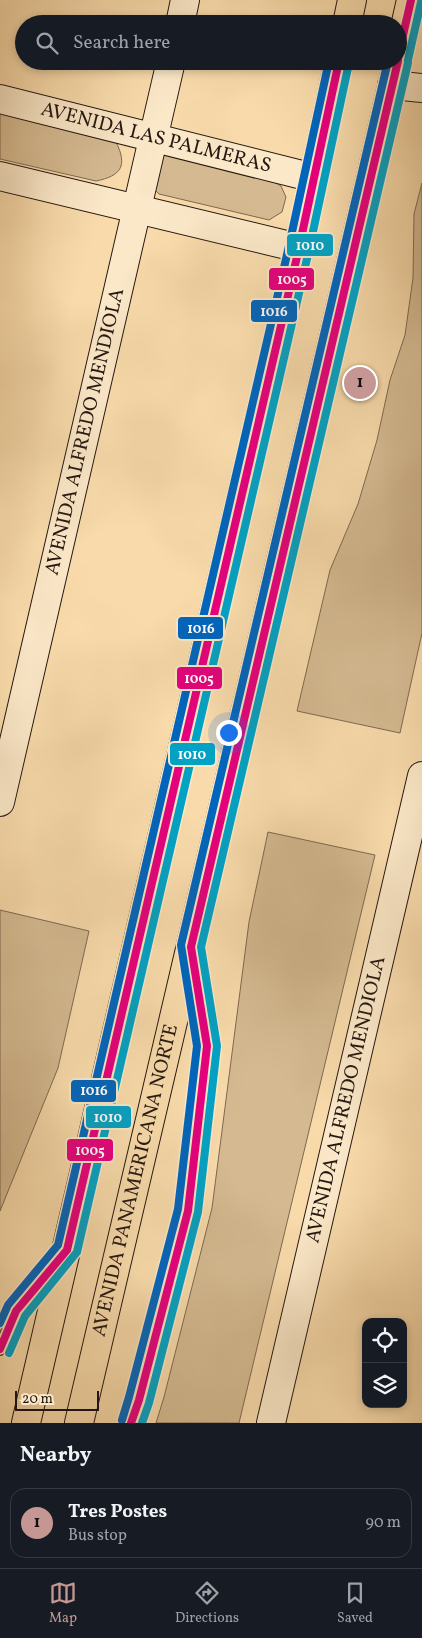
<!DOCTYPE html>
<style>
body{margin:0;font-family:Vollkorn,serif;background:#242831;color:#f1f3f6}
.controls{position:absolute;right:15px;bottom:15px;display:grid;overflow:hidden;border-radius:10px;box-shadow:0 2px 8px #0003}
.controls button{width:45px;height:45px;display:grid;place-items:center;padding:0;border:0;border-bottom:1px solid #363941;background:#171b24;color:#f1f3f6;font:25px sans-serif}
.scale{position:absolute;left:15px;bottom:12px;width:84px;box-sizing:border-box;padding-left:5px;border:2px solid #251812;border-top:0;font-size:14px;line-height:18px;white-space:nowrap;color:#251812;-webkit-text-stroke:4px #fbe8c8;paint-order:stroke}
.you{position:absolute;left:228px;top:732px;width:18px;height:18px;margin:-12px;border:4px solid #fff;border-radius:50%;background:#1a73e8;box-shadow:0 0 0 8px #1a73e833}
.badge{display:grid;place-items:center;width:32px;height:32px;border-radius:50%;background:#c59692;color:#111;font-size:16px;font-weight:700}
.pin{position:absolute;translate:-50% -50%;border:2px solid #fff;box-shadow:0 1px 5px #0006}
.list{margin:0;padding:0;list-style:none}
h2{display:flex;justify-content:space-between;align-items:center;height:65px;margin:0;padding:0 20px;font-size:21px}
h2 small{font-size:16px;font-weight:400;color:#9ea1a6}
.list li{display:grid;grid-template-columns:32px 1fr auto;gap:15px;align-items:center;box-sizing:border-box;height:70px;margin:0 10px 10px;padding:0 10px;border:1px solid #363941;border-radius:15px}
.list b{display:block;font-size:19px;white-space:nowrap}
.list p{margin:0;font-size:16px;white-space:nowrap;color:#9ea1a6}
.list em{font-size:16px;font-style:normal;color:#9ea1a6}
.icon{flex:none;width:28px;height:28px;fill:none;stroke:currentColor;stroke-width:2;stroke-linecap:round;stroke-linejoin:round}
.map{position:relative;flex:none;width:422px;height:1423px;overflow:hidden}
.search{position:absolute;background:#171b24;box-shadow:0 2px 8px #0003;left:15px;right:15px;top:15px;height:55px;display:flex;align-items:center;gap:12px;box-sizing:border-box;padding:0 18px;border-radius:28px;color:#9ea1a6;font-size:19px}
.sheet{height:145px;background:#171b24}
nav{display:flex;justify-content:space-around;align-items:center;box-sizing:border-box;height:70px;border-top:1px solid #363941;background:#171b24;font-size:14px;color:#9ea1a6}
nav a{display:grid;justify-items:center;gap:2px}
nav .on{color:#c59692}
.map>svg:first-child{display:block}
.green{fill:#d5ba91;stroke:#7d6952}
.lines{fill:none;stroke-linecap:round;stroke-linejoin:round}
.service-casing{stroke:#5a4938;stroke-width:14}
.secondary-casing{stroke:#251812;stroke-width:30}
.motorway-casing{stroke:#251812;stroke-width:30}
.service{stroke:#fbe8c8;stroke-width:11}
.secondary{stroke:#fbe8c8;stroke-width:28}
.motorway{stroke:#f9dbab;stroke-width:28}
.bus-1-casing{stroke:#fbe8c8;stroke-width:11}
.bus-2-casing{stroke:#fbe8c8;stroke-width:11}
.bus-3-casing{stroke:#fbe8c8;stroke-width:11}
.bus-1{stroke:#e5007d;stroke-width:8}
.bus-2{stroke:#02a2c5;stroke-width:8}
.bus-3{stroke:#0065bd;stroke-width:8}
.labels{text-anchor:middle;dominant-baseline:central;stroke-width:4;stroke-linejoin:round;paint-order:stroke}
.street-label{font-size:20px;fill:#251812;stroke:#fbe8c8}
.line-badge{stroke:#fbe8c8;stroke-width:2}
.badge-label{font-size:14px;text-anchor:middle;font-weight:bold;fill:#fff}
</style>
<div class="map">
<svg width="422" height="1423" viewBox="0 0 422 1423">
<rect width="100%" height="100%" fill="#f9dbab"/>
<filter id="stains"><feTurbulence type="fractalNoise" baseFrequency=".004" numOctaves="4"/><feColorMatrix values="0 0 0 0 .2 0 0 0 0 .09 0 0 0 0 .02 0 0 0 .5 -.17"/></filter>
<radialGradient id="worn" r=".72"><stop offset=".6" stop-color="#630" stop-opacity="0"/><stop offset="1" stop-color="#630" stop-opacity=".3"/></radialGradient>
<g class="green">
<path d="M 0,107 L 116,142 C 128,166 121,176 96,181 L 0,159 Z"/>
<polygon points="169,153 271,180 281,186 286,197 282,212 269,220 159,194 149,184 155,161"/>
<polygon points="422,183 422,633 400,733 297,711 330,570 358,504 377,440 390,380 405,335 413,278 414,214"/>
<polygon points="268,832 375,855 239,1423 156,1423 164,1397 212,1208 249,922"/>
<polygon points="0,910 89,931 58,1068 0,1211"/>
</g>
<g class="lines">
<defs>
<g id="service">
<polyline points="0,1349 16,1311 56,1263"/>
<polyline points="131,1423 139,1400 188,1211 207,1046 194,967"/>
</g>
<g id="secondary">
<polyline points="180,24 185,0"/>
<polyline points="392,85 422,88"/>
<path id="s1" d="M 0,99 L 314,178"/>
<polyline points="0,176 299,248"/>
<path id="s2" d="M 0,802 L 171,61"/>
<path id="s3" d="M 271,1423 L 422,776"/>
</g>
<g id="motorway">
<polyline points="347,24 352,0"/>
<polyline points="398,58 411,0"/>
<polyline points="26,1423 299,248 339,61"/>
<path id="s4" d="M 79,1423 L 398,61"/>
</g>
</defs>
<use href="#service" class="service-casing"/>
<use href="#secondary" class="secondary-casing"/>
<use href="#motorway" class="motorway-casing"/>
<use href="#service" class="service"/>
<use href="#secondary" class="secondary"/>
<use href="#motorway" class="motorway"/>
<defs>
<g id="bus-1">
<polyline points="398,57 411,0"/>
<polyline points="0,1349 16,1311 67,1250 299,248 339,61"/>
<polyline points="131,1423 139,1400 188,1211 207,1046 191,947 398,61"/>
</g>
<g id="bus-2">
<polyline points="408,60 421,2"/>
<polyline points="9,1353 25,1316 77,1252 309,250 349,63"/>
<polyline points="142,1423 149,1403 198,1212 217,1046 201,947 408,63"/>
</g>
<g id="bus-3">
<polyline points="0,1323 8,1305 58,1245 289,246 329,61"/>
<polyline points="122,1420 129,1397 178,1209 197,1046 181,945 388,61"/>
</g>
</defs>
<use href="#bus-1" class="bus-1-casing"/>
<use href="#bus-2" class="bus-2-casing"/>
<use href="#bus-3" class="bus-3-casing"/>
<use href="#bus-1" class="bus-1"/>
<use href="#bus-2" class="bus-2"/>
<use href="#bus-3" class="bus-3"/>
</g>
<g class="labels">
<g class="street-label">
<text stroke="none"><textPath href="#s1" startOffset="161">AVENIDA LAS PALMERAS</textPath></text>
<text stroke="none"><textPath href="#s2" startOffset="380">AVENIDA ALFREDO MENDIOLA</textPath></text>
<text stroke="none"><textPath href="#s3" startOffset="332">AVENIDA ALFREDO MENDIOLA</textPath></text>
<text stroke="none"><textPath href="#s4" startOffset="249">AVENIDA PANAMERICANA NORTE</textPath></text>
</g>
</g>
<g class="line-badge">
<rect x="286" y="233" width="48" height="24" rx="5" fill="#02a2c5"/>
<rect x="268" y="267" width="47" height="24" rx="5" fill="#e5007d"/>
<rect x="250" y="299" width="48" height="24" rx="5" fill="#0065bd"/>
<rect x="177" y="616" width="47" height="24" rx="5" fill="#0065bd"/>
<rect x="176" y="666" width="47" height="24" rx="5" fill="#e5007d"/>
<rect x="169" y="742" width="47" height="24" rx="5" fill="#02a2c5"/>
<rect x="70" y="1079" width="47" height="24" rx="5" fill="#0065bd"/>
<rect x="85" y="1105" width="47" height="24" rx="5" fill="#02a2c5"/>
<rect x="66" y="1138" width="48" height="24" rx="5" fill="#e5007d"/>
</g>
<g class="badge-label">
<text x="310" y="250">1010</text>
<text x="292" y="284">1005</text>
<text x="274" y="316">1016</text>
<text x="201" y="633">1016</text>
<text x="199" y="683">1005</text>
<text x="192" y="759">1010</text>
<text x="94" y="1095">1016</text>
<text x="108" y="1122">1010</text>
<text x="90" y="1155">1005</text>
</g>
<rect width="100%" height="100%" filter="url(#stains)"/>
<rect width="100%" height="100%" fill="url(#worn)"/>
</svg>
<div class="controls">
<button><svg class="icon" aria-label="locate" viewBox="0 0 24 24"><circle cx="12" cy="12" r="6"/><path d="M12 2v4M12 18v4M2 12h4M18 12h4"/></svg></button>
<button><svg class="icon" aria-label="layers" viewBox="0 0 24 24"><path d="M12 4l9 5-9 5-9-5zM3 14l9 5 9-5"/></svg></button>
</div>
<div class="scale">20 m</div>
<div class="you"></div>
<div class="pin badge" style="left:360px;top:383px">1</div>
<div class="search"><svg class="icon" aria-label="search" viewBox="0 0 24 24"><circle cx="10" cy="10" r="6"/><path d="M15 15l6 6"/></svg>Search here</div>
</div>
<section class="sheet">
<h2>Nearby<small></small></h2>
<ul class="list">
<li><span class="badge">1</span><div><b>Tres Postes</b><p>Bus stop</p></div><em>90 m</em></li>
</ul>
</section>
<nav>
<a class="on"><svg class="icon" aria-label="map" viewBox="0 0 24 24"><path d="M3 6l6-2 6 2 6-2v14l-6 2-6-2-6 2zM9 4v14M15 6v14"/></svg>Map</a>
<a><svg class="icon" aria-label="directions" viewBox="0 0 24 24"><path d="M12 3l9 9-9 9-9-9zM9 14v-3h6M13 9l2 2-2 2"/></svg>Directions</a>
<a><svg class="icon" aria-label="saved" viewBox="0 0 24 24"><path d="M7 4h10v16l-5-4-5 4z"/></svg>Saved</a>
</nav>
